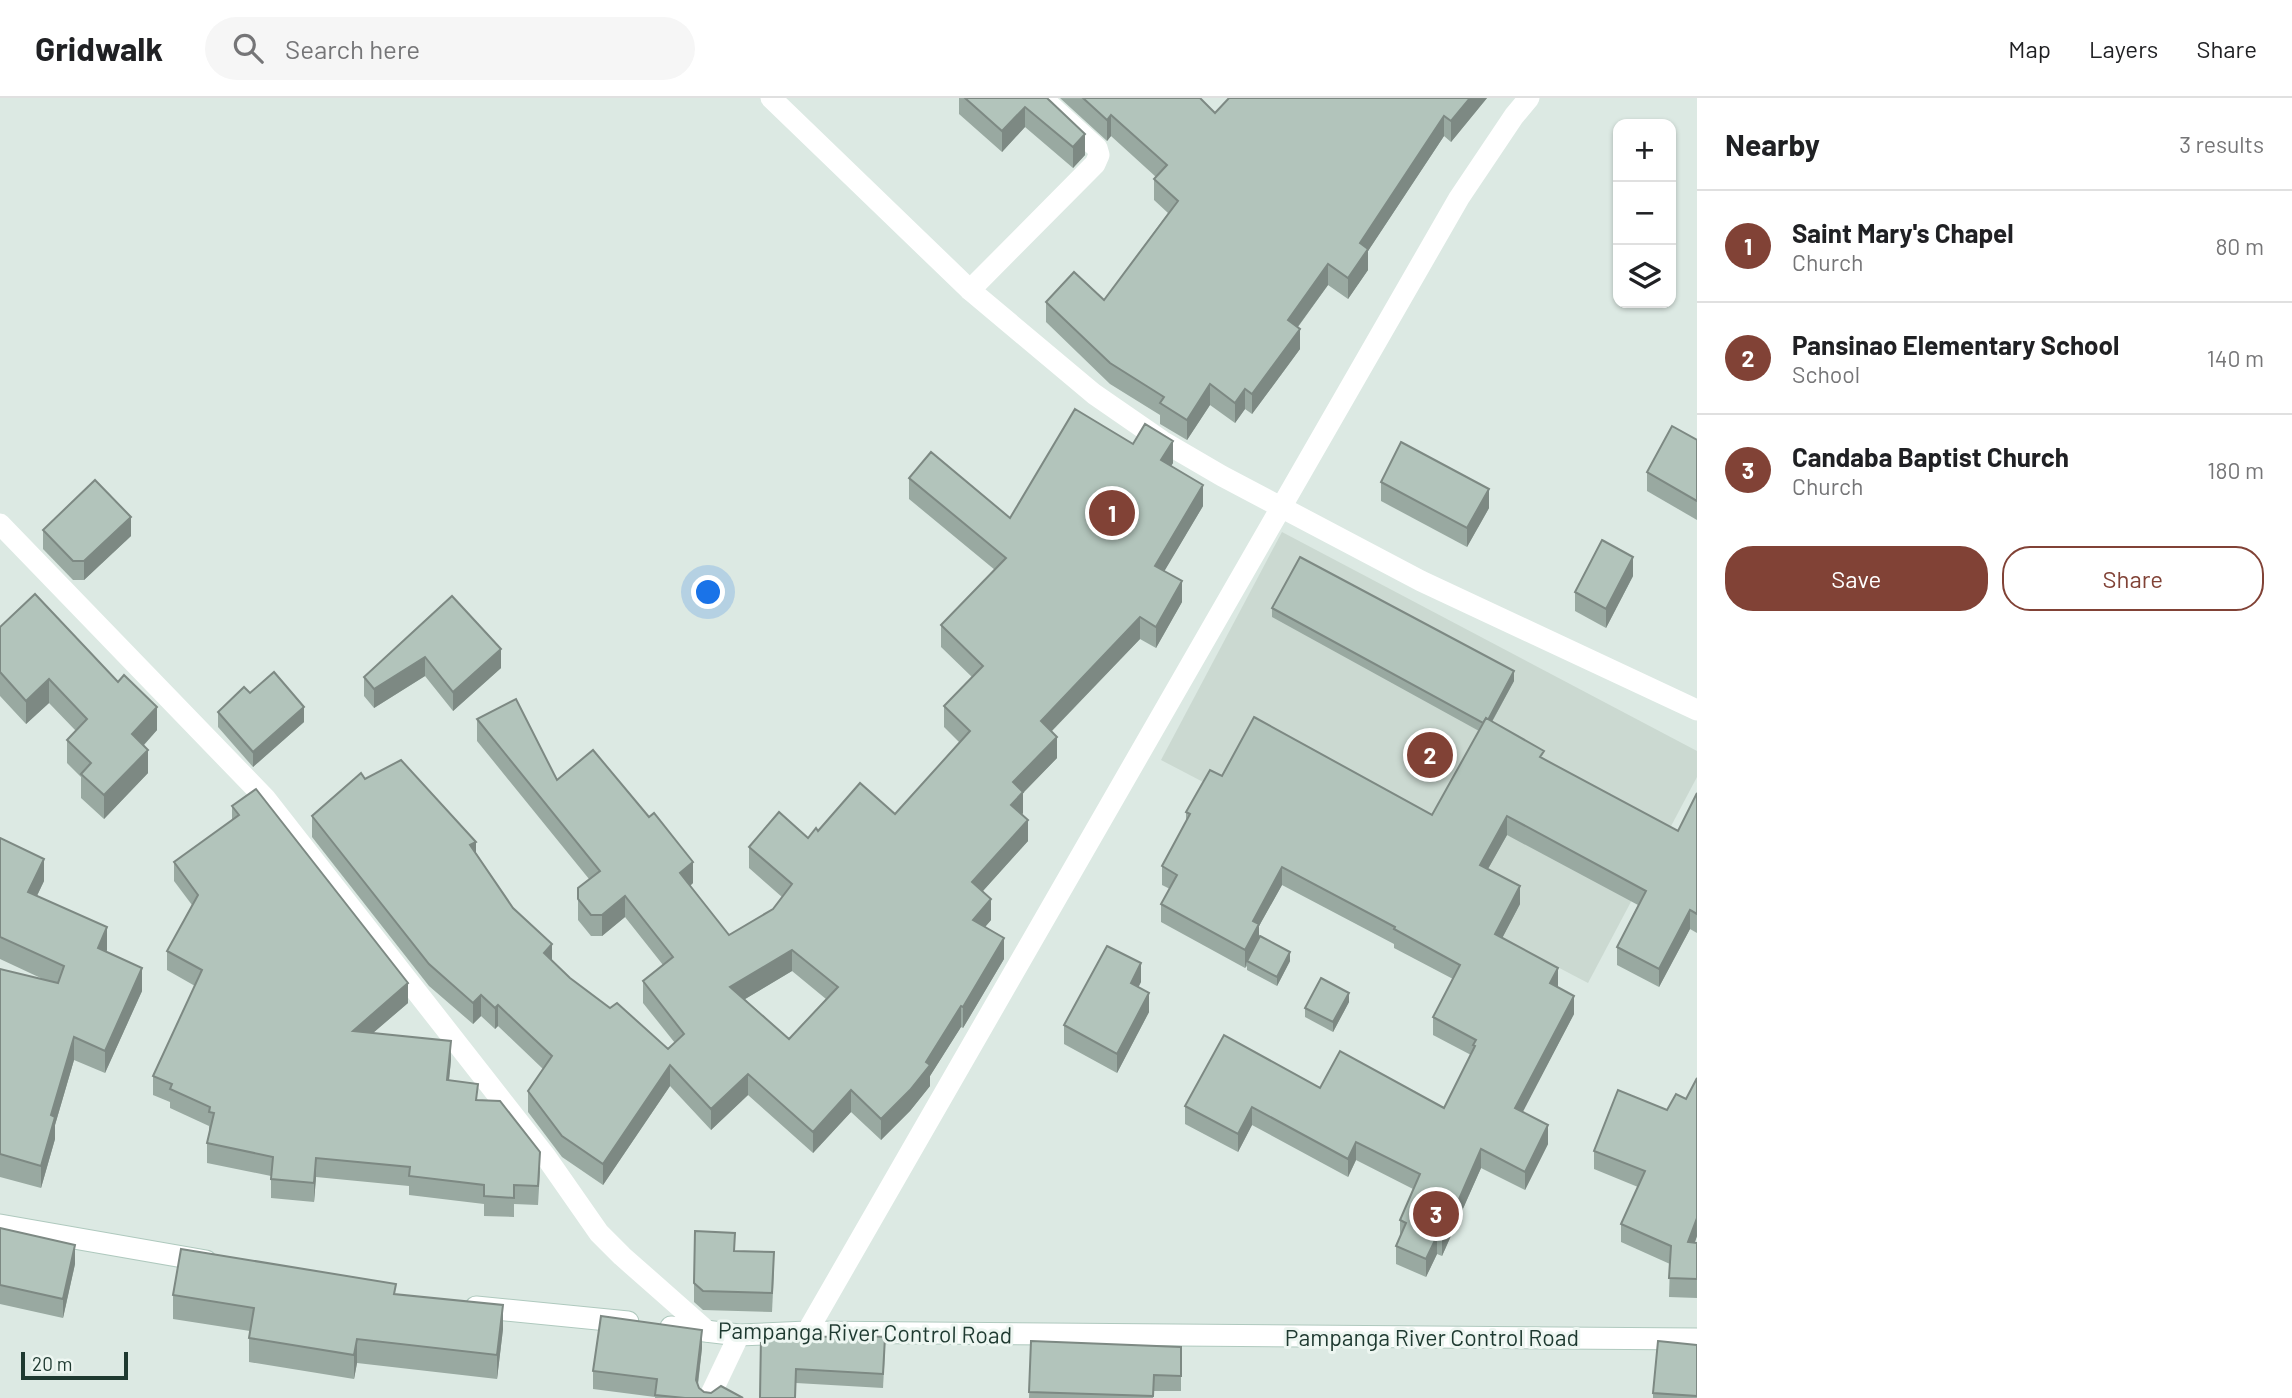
<!DOCTYPE html>
<meta charset="utf-8">
<style>
body{margin:0;font-family:Barlow,sans-serif;background:#f6f6f6;color:#202124}
.controls{position:absolute;right:21px;top:21px;display:grid;overflow:hidden;border-radius:14px;box-shadow:0 2px 5px #0004}
.controls button{width:63px;height:63px;display:grid;place-items:center;padding:0;border:0;border-bottom:2px solid #e0e0e0;background:#fff;color:#202124;font:35px sans-serif}
.scale{position:absolute;left:21px;bottom:18px;width:107px;box-sizing:border-box;padding-left:7px;border:4px solid #1e3930;border-top:0;font-size:19px;line-height:24px;white-space:nowrap;color:#1e3930;-webkit-text-stroke:5px #edf6f1;paint-order:stroke}
.you{position:absolute;left:709px;top:495px;width:24px;height:24px;margin:-18px;border:5px solid #fff;border-radius:50%;background:#1a73e8;box-shadow:0 0 0 10px #1a73e833}
.badge{display:grid;place-items:center;width:46px;height:46px;border-radius:50%;background:#814236;color:#fff;font-size:23px;font-weight:700}
.pin{position:absolute;translate:-50% -50%;border:4px solid #fff;box-shadow:0 2px 7px #0006}
.list{margin:0;padding:0;list-style:none}
h2{display:flex;justify-content:space-between;align-items:center;height:91px;margin:0;padding:0 28px;font-size:30px}
h2 small{font-size:23px;font-weight:400;color:#757577}
.list li{display:grid;grid-template-columns:46px 1fr auto;gap:21px;align-items:center;box-sizing:border-box;height:112px;padding:0 28px;border-top:2px solid #e0e0e0}
.list b{display:block;font-size:26px;white-space:nowrap}
.list p{margin:0;font-size:23px;white-space:nowrap;color:#757577}
.list em{font-size:23px;font-style:normal;color:#757577}
.actions{display:flex;gap:14px;padding:21px 28px}
.actions a{flex:1;padding:16px 0;border:2px solid #814236;border-radius:28px;text-align:center;font-size:24px;color:#814236}
.actions .main{background:#814236;color:#fff}
.icon{flex:none;width:38px;height:38px;fill:none;stroke:currentColor;stroke-width:2;stroke-linecap:round;stroke-linejoin:round}
.map{position:relative;flex:none;width:1697px;height:1300px;overflow:hidden}
header{display:flex;align-items:center;gap:42px;box-sizing:border-box;height:98px;padding:0 35px;background:#fff;border-bottom:2px solid #e0e0e0}
header strong{font-size:33px}
nav{display:flex;gap:38px;margin-inline-start:auto;font-size:24px}
.search{width:490px;height:63px;background:#f6f6f6;display:flex;align-items:center;gap:18px;box-sizing:border-box;padding:0 24px;border-radius:38px;color:#757577;font-size:26px}
main{display:flex}
aside{flex:1;background:#fff}
.map>svg:first-child{display:block}
.built{fill:#cbd9d1}
.lines{fill:none;stroke-linecap:round;stroke-linejoin:round}
.secondary-casing{stroke:#afc9be;stroke-width:23}
.street{stroke:#fff;stroke-width:21}
.secondary{stroke:#fff;stroke-width:21}
.wall{fill:#99a9a1;fill-rule:evenodd}
.shaded-wall{fill:#7d8983}
.building{fill:#b2c4bb;stroke:#7d8983;stroke-width:2;fill-rule:evenodd}
.labels{text-anchor:middle;dominant-baseline:central;stroke-width:6;stroke-linejoin:round;paint-order:stroke}
.street-label{font-size:23px;fill:#1e3930;stroke:#edf6f1}
</style>
<header>
<strong>Gridwalk</strong>
<div class="search"><svg class="icon" aria-label="search" viewBox="0 0 24 24"><circle cx="10" cy="10" r="6"/><path d="M15 15l6 6"/></svg>Search here</div>
<nav><a>Map</a><a>Layers</a><a>Share</a></nav>
</header>
<main>
<div class="map">
<svg width="1697" height="1300" viewBox="0 0 1697 1300">
<rect width="100%" height="100%" fill="#dce9e3"/>
<polygon class="built" points="1282,434 1697,653 1697,679 1588,885 1161,662"/>
<g class="lines">
<defs>
<g id="secondary">
<polyline points="0,1127 206,1163"/>
<polyline points="476,1209 628,1224"/>
<polyline points="671,1229 739,1237 807,1234 1697,1241"/>
</g>
</defs>
<use href="#secondary" class="secondary-casing"/>
<g class="street">
<polyline points="771,0 970,192 1094,296 1162,343 1222,378 1421,483 1697,612"/>
<polyline points="970,192 1095,66 1099,57 1097,50 1042,0"/>
<polyline points="0,426 265,700 546,1059 599,1135 622,1158 707,1233"/>
<polyline points="807,1234 1459,100 1514,18 1529,0"/>
<polyline points="709,1300 739,1237"/>
</g>
<use href="#secondary" class="secondary"/>
</g>
<g class="wall">
<polygon points="959,0 1047,0 1085,57 1073,70 1025,29 1002,54 959,16"/>
<polygon points="1060,0 1200,0 1215,15 1229,0 1487,0 1451,44 1444,38 1368,153 1368,172 1348,201 1328,187 1298,229 1300,251 1252,316 1245,311 1235,325 1210,307 1187,342 1160,326 1160,317 1110,286 1046,224 1046,204 1104,202 1168,115 1154,102 1154,81 1156,79 1111,38 1107,43"/>
<polygon points="1697,342 1697,422 1647,393 1647,374"/>
<path d="M 1133,346 L 1173,365 L 1171,368 L 1203,408 L 1164,473 L 1182,504 L 1156,550 L 1140,541 L 1052,633 L 1057,660 L 1023,695 L 1023,715 L 1022,717 L 1028,743 L 983,793 L 991,822 L 985,829 L 1004,861 L 963,930 L 961,929 L 930,978 L 930,988 L 910,1013 L 881,1042 L 851,1014 L 813,1055 L 748,997 L 711,1032 L 670,988 L 603,1087 L 562,1059 L 528,1014 L 528,993 L 543,971 L 498,928 L 495,931 L 481,918 L 473,926 L 429,888 L 312,739 L 312,718 L 365,681 L 476,755 L 513,810 L 552,864 L 570,880 L 610,910 L 668,951 L 675,945 L 643,905 L 643,883 L 663,867 L 625,819 L 602,838 L 591,838 L 578,822 L 578,790 L 589,781 L 477,643 L 477,621 L 693,785 L 690,788 L 729,837 L 773,811 L 782,799 L 749,770 L 749,749 L 808,740 L 818,733 L 895,716 L 960,645 L 944,629 L 944,608 L 972,579 L 941,549 L 941,527 L 995,472 L 909,401 L 909,380 L 1010,420 ZM 792,873 L 826,901 L 789,941 L 745,901 Z"/>
<polygon points="1381,384 1489,410 1467,449 1381,403"/>
<polygon points="43,432 131,438 84,482 73,482 43,451"/>
<polygon points="1633,478 1606,530 1575,513 1575,494"/>
<polygon points="452,498 501,570 453,613 425,578 374,610 364,598 364,579"/>
<polygon points="1272,510 1514,583 1492,624 1544,661 1678,733 1697,695 1697,835 1690,831 1659,889 1617,867 1617,849 1638,807 1507,737 1488,771 1520,806 1502,840 1558,888 1557,889 1574,916 1522,1014 1548,1046 1525,1092 1481,1070 1442,1158 1437,1156 1426,1179 1396,1166 1396,1148 1400,1138 1400,1122 1413,1091 1356,1062 1348,1079 1252,1027 1238,1054 1185,1026 1185,1008 1320,990 1444,1010 1471,957 1433,937 1433,919 1453,881 1394,850 1394,846 1282,787 1259,828 1259,840 1290,863 1277,888 1247,872 1247,868 1245,870 1161,824 1161,806 1170,791 1162,787 1162,768 1186,723 1186,714 1222,678 1432,717 1479,633 1272,519"/>
<polygon points="0,529 118,584 157,632 144,647 148,675 104,721 81,700 81,679 67,665 67,642 76,633 49,605 26,626 0,598"/>
<polygon points="250,595 304,624 253,669 218,629 218,614"/>
<polygon points="232,708 408,905 373,935 451,962 449,982 478,1002 540,1073 538,1107 514,1106 514,1119 484,1118 484,1106 409,1097 409,1088 316,1079 314,1104 271,1100 271,1078 207,1065 207,1045 210,1033 209,1033 209,1028 170,1010 170,1004 153,997 153,978 195,888 167,872 167,853 192,807 174,783 174,764 232,722"/>
<polygon points="0,740 44,783 37,798 107,852 106,854 142,893 105,975 74,962 55,1027 55,1041 41,1090 0,1079 0,871 45,882 0,861"/>
<polygon points="1141,884 1138,889 1149,914 1117,975 1064,946 1064,927"/>
<polygon points="1349,904 1333,934 1305,919 1305,910"/>
<polygon points="1697,980 1697,1138 1695,1144 1697,1145 1697,1200 1669,1199 1670,1166 1621,1144 1621,1126 1638,1089 1594,1071 1594,1053 1686,1001"/>
<polygon points="0,1130 75,1166 63,1220 0,1206"/>
<polygon points="735,1153 774,1173 772,1214 703,1212 694,1204 694,1185"/>
<polygon points="173,1197 396,1197 503,1231 497,1281 357,1265 354,1281 249,1264 249,1240 250,1233 173,1221"/>
<polygon points="761,1238 885,1253 883,1290 796,1285"/>
<polygon points="1031,1243 1181,1249 1181,1293 1154,1293 1153,1300 1029,1300"/>
<polygon points="1697,1247 1697,1300 1653,1300 1653,1295"/>
<polygon points="702,1250 698,1287 699,1290 704,1294 743,1300 655,1300 655,1299 593,1291 593,1273"/>
</g>
<g class="shaded-wall">
<polygon points="1470,0 1487,0 1451,44 1451,23"/>
<polygon points="1025,9 1025,29 1002,54 1002,33"/>
<polygon points="1111,17 1111,38 1107,43 1107,22"/>
<polygon points="1444,18 1444,38 1368,153 1368,172 1348,201 1348,180 1360,145"/>
<polygon points="1085,36 1085,57 1073,70 1073,49"/>
<polygon points="1328,166 1328,187 1288,242 1288,222"/>
<polygon points="1300,231 1300,251 1252,316 1252,296"/>
<polygon points="1210,286 1210,307 1187,342 1187,322"/>
<polygon points="1245,291 1245,311 1235,325 1235,305"/>
<polygon points="1173,343 1173,365 1161,384 1161,362"/>
<polygon points="1203,387 1203,408 1155,489 1155,468"/>
<polygon points="1489,391 1489,410 1467,449 1467,430"/>
<polygon points="131,419 131,438 84,482 84,463"/>
<polygon points="1633,459 1633,478 1606,530 1606,511"/>
<polygon points="1182,483 1182,504 1156,550 1156,529"/>
<polygon points="1140,519 1140,541 1041,644 1041,623"/>
<polygon points="501,551 501,570 453,613 453,594"/>
<polygon points="425,559 425,578 374,610 374,591"/>
<polygon points="1514,573 1514,583 1485,636 1485,627"/>
<polygon points="49,581 49,605 26,626 26,603"/>
<polygon points="157,609 157,632 132,660 132,636"/>
<polygon points="304,609 304,624 253,669 253,654"/>
<polygon points="1057,639 1057,660 1023,695 1023,715 1011,729 1013,684"/>
<polygon points="148,652 148,675 104,721 104,697"/>
<polygon points="1507,718 1507,737 1480,785 1480,767"/>
<polygon points="1028,722 1028,743 972,805 972,784"/>
<polygon points="476,744 476,765 470,747"/>
<polygon points="44,761 44,783 28,816 28,794"/>
<polygon points="693,764 693,785 680,796 680,775"/>
<polygon points="1282,769 1282,787 1259,828 1259,845 1247,863 1245,870 1245,852 1253,823"/>
<polygon points="1520,788 1520,806 1495,854 1495,836"/>
<polygon points="625,798 625,819 602,838 602,817"/>
<polygon points="991,801 991,822 973,843 973,822"/>
<polygon points="1690,812 1690,831 1659,889 1659,871"/>
<polygon points="107,829 107,852 98,872 98,850"/>
<polygon points="1004,840 1004,861 963,930 963,909"/>
<polygon points="552,846 552,867 544,855"/>
<polygon points="792,852 792,873 730,910 730,889"/>
<polygon points="1290,854 1290,863 1277,888 1277,879"/>
<polygon points="1141,865 1141,884 1131,904 1131,885"/>
<polygon points="142,870 142,893 105,975 105,953"/>
<polygon points="1558,870 1558,888 1550,903 1550,885"/>
<polygon points="408,885 408,905 353,952 353,933"/>
<polygon points="1149,895 1149,914 1117,975 1117,956"/>
<polygon points="1349,895 1349,904 1333,934 1333,924"/>
<polygon points="481,897 481,918 473,926 473,905"/>
<polygon points="1574,898 1574,916 1515,1029 1515,1010"/>
<polygon points="498,907 498,928 495,931 495,910"/>
<polygon points="961,908 961,929 930,978 930,988 910,1013 881,1042 881,1021 926,964"/>
<polygon points="74,939 74,962 55,1027 55,1041 41,1090 41,1068 51,1017"/>
<polygon points="451,943 451,962 447,1001 447,982"/>
<polygon points="670,967 670,988 603,1087 603,1066"/>
<polygon points="748,976 748,997 711,1032 711,1011"/>
<polygon points="851,992 851,1014 813,1055 813,1034"/>
<polygon points="1252,1009 1252,1027 1238,1054 1238,1036"/>
<polygon points="1548,1027 1548,1046 1525,1092 1525,1074"/>
<polygon points="1356,1044 1356,1062 1348,1079 1348,1061"/>
<polygon points="1481,1051 1481,1070 1442,1158 1442,1140"/>
<polygon points="316,1060 316,1079 314,1104 314,1085"/>
<polygon points="1697,1120 1697,1138 1688,1163 1688,1144"/>
<polygon points="1437,1138 1437,1156 1426,1179 1426,1161"/>
<polygon points="75,1147 75,1166 63,1220 63,1201"/>
<polygon points="503,1207 503,1231 497,1281 497,1257"/>
<polygon points="702,1232 702,1250 696,1300 696,1282"/>
<polygon points="357,1241 357,1265 354,1281 354,1257"/>
</g>
<g class="building">
<polygon points="965,0 1047,0 1085,36 1073,49 1025,9 1002,33"/>
<polygon points="1083,0 1200,0 1215,15 1229,0 1470,0 1451,23 1444,18 1360,145 1368,151 1348,180 1328,166 1288,222 1300,231 1252,296 1245,291 1235,305 1210,286 1187,322 1160,305 1164,299 1110,265 1046,204 1074,174 1104,202 1178,103 1154,81 1167,67 1111,17 1107,22"/>
<path d="M 1075,311 L 1133,346 L 1145,326 L 1173,343 L 1161,362 L 1203,387 L 1155,468 L 1182,483 L 1156,529 L 1140,519 L 1041,623 L 1057,639 L 1013,684 L 1023,694 L 1011,707 L 1028,722 L 972,784 L 991,801 L 973,822 L 1004,840 L 963,909 L 961,908 L 926,964 L 930,967 L 910,992 L 881,1021 L 851,992 L 813,1034 L 748,976 L 711,1011 L 670,967 L 603,1066 L 562,1038 L 528,993 L 552,958 L 498,907 L 495,910 L 481,897 L 473,905 L 429,866 L 312,718 L 361,675 L 365,681 L 401,662 L 476,744 L 470,747 L 513,810 L 552,846 L 544,855 L 570,880 L 610,910 L 617,905 L 668,951 L 684,936 L 643,883 L 673,859 L 625,798 L 602,817 L 591,817 L 578,801 L 578,790 L 600,773 L 477,621 L 516,601 L 557,682 L 593,652 L 649,719 L 654,715 L 693,764 L 680,775 L 729,837 L 773,811 L 792,786 L 749,749 L 779,714 L 808,740 L 816,730 L 818,733 L 860,685 L 895,716 L 970,633 L 944,608 L 983,568 L 941,527 L 1006,460 L 909,380 L 931,354 L 1010,420 ZM 792,852 L 838,889 L 789,941 L 730,889 Z"/>
<polygon points="1672,328 1697,342 1697,403 1647,374"/>
<polygon points="1401,344 1489,391 1467,430 1381,384"/>
<polygon points="95,382 131,419 84,463 73,463 43,432"/>
<polygon points="1602,442 1633,459 1606,511 1575,494"/>
<polygon points="1300,459 1514,573 1488,622 1486,620 1483,625 1272,510"/>
<polygon points="35,496 118,584 124,577 157,609 132,636 148,652 104,697 81,676 91,665 67,642 87,621 49,581 26,603 0,574 0,529"/>
<polygon points="452,498 501,551 453,594 425,559 374,591 364,579"/>
<polygon points="274,574 304,609 253,654 218,614 244,589 250,595"/>
<polygon points="1254,619 1432,717 1486,620 1544,653 1540,659 1678,733 1697,695 1697,816 1690,812 1659,871 1617,849 1646,793 1507,718 1480,767 1520,788 1495,836 1558,870 1550,885 1574,898 1515,1010 1548,1027 1525,1074 1481,1051 1442,1140 1437,1138 1426,1161 1396,1148 1406,1125 1400,1122 1420,1076 1356,1044 1348,1061 1252,1009 1238,1036 1185,1008 1224,937 1320,990 1340,953 1444,1010 1475,948 1473,947 1476,942 1433,919 1460,867 1394,831 1395,829 1282,769 1253,823 1259,826 1245,852 1161,806 1177,777 1162,768 1190,716 1186,714 1210,672 1222,678"/>
<polygon points="256,691 408,885 353,933 451,943 447,982 478,986 476,1002 500,1003 540,1054 538,1088 514,1087 514,1100 484,1098 484,1087 409,1078 410,1069 316,1060 314,1085 271,1081 273,1059 207,1045 214,1015 209,1014 210,1009 170,991 172,986 153,978 202,872 167,853 198,797 174,764 239,717 232,708"/>
<polygon points="0,740 44,761 28,794 107,829 98,850 142,870 105,953 74,939 51,1017 55,1019 41,1068 0,1056 0,871 58,885 64,868 0,839"/>
<polygon points="1260,838 1290,854 1277,879 1247,863"/>
<polygon points="1107,848 1141,865 1131,885 1149,895 1117,956 1064,927"/>
<polygon points="1321,880 1349,895 1333,924 1305,910"/>
<polygon points="1697,980 1697,1120 1688,1144 1697,1145 1697,1181 1669,1180 1671,1148 1621,1126 1645,1073 1594,1053 1618,992 1667,1012 1676,996 1686,1001"/>
<polygon points="0,1130 75,1147 63,1201 0,1187"/>
<polygon points="695,1133 735,1135 734,1153 774,1154 772,1195 703,1193 694,1185"/>
<polygon points="181,1151 396,1186 394,1196 503,1207 497,1257 357,1241 354,1257 249,1240 254,1210 173,1197"/>
<polygon points="601,1218 702,1232 696,1282 699,1290 704,1294 711,1295 721,1288 743,1300 685,1300 655,1297 657,1281 593,1273"/>
<polygon points="848,1237 885,1239 883,1276 796,1271 795,1300 760,1300 761,1238 848,1239"/>
<polygon points="1031,1243 1181,1249 1181,1278 1154,1277 1153,1298 1029,1294"/>
<polygon points="1658,1243 1697,1247 1697,1298 1653,1295"/>
</g>
<g class="labels">
<g class="street-label">
<text transform="translate(865 1234) rotate(1)">Pampanga River Control Road</text>
<text x="1432" y="1239">Pampanga River Control Road</text>
</g>
</g>
</svg>
<div class="controls">
<button>+</button>
<button>−</button>
<button><svg class="icon" aria-label="layers" viewBox="0 0 24 24"><path d="M12 4l9 5-9 5-9-5zM3 14l9 5 9-5"/></svg></button>
</div>
<div class="scale">20 m</div>
<div class="you"></div>
<div class="pin badge" style="left:1112px;top:415px">1</div>
<div class="pin badge" style="left:1430px;top:657px">2</div>
<div class="pin badge" style="left:1436px;top:1116px">3</div>
</div>
<aside>
<h2>Nearby<small>3 results</small></h2>
<ul class="list">
<li><span class="badge">1</span><div><b>Saint Mary's Chapel</b><p>Church</p></div><em>80 m</em></li>
<li><span class="badge">2</span><div><b>Pansinao Elementary School</b><p>School</p></div><em>140 m</em></li>
<li><span class="badge">3</span><div><b>Candaba Baptist Church</b><p>Church</p></div><em>180 m</em></li>
</ul>
<div class="actions"><a class="main">Save</a><a>Share</a></div>
</aside>
</main>
